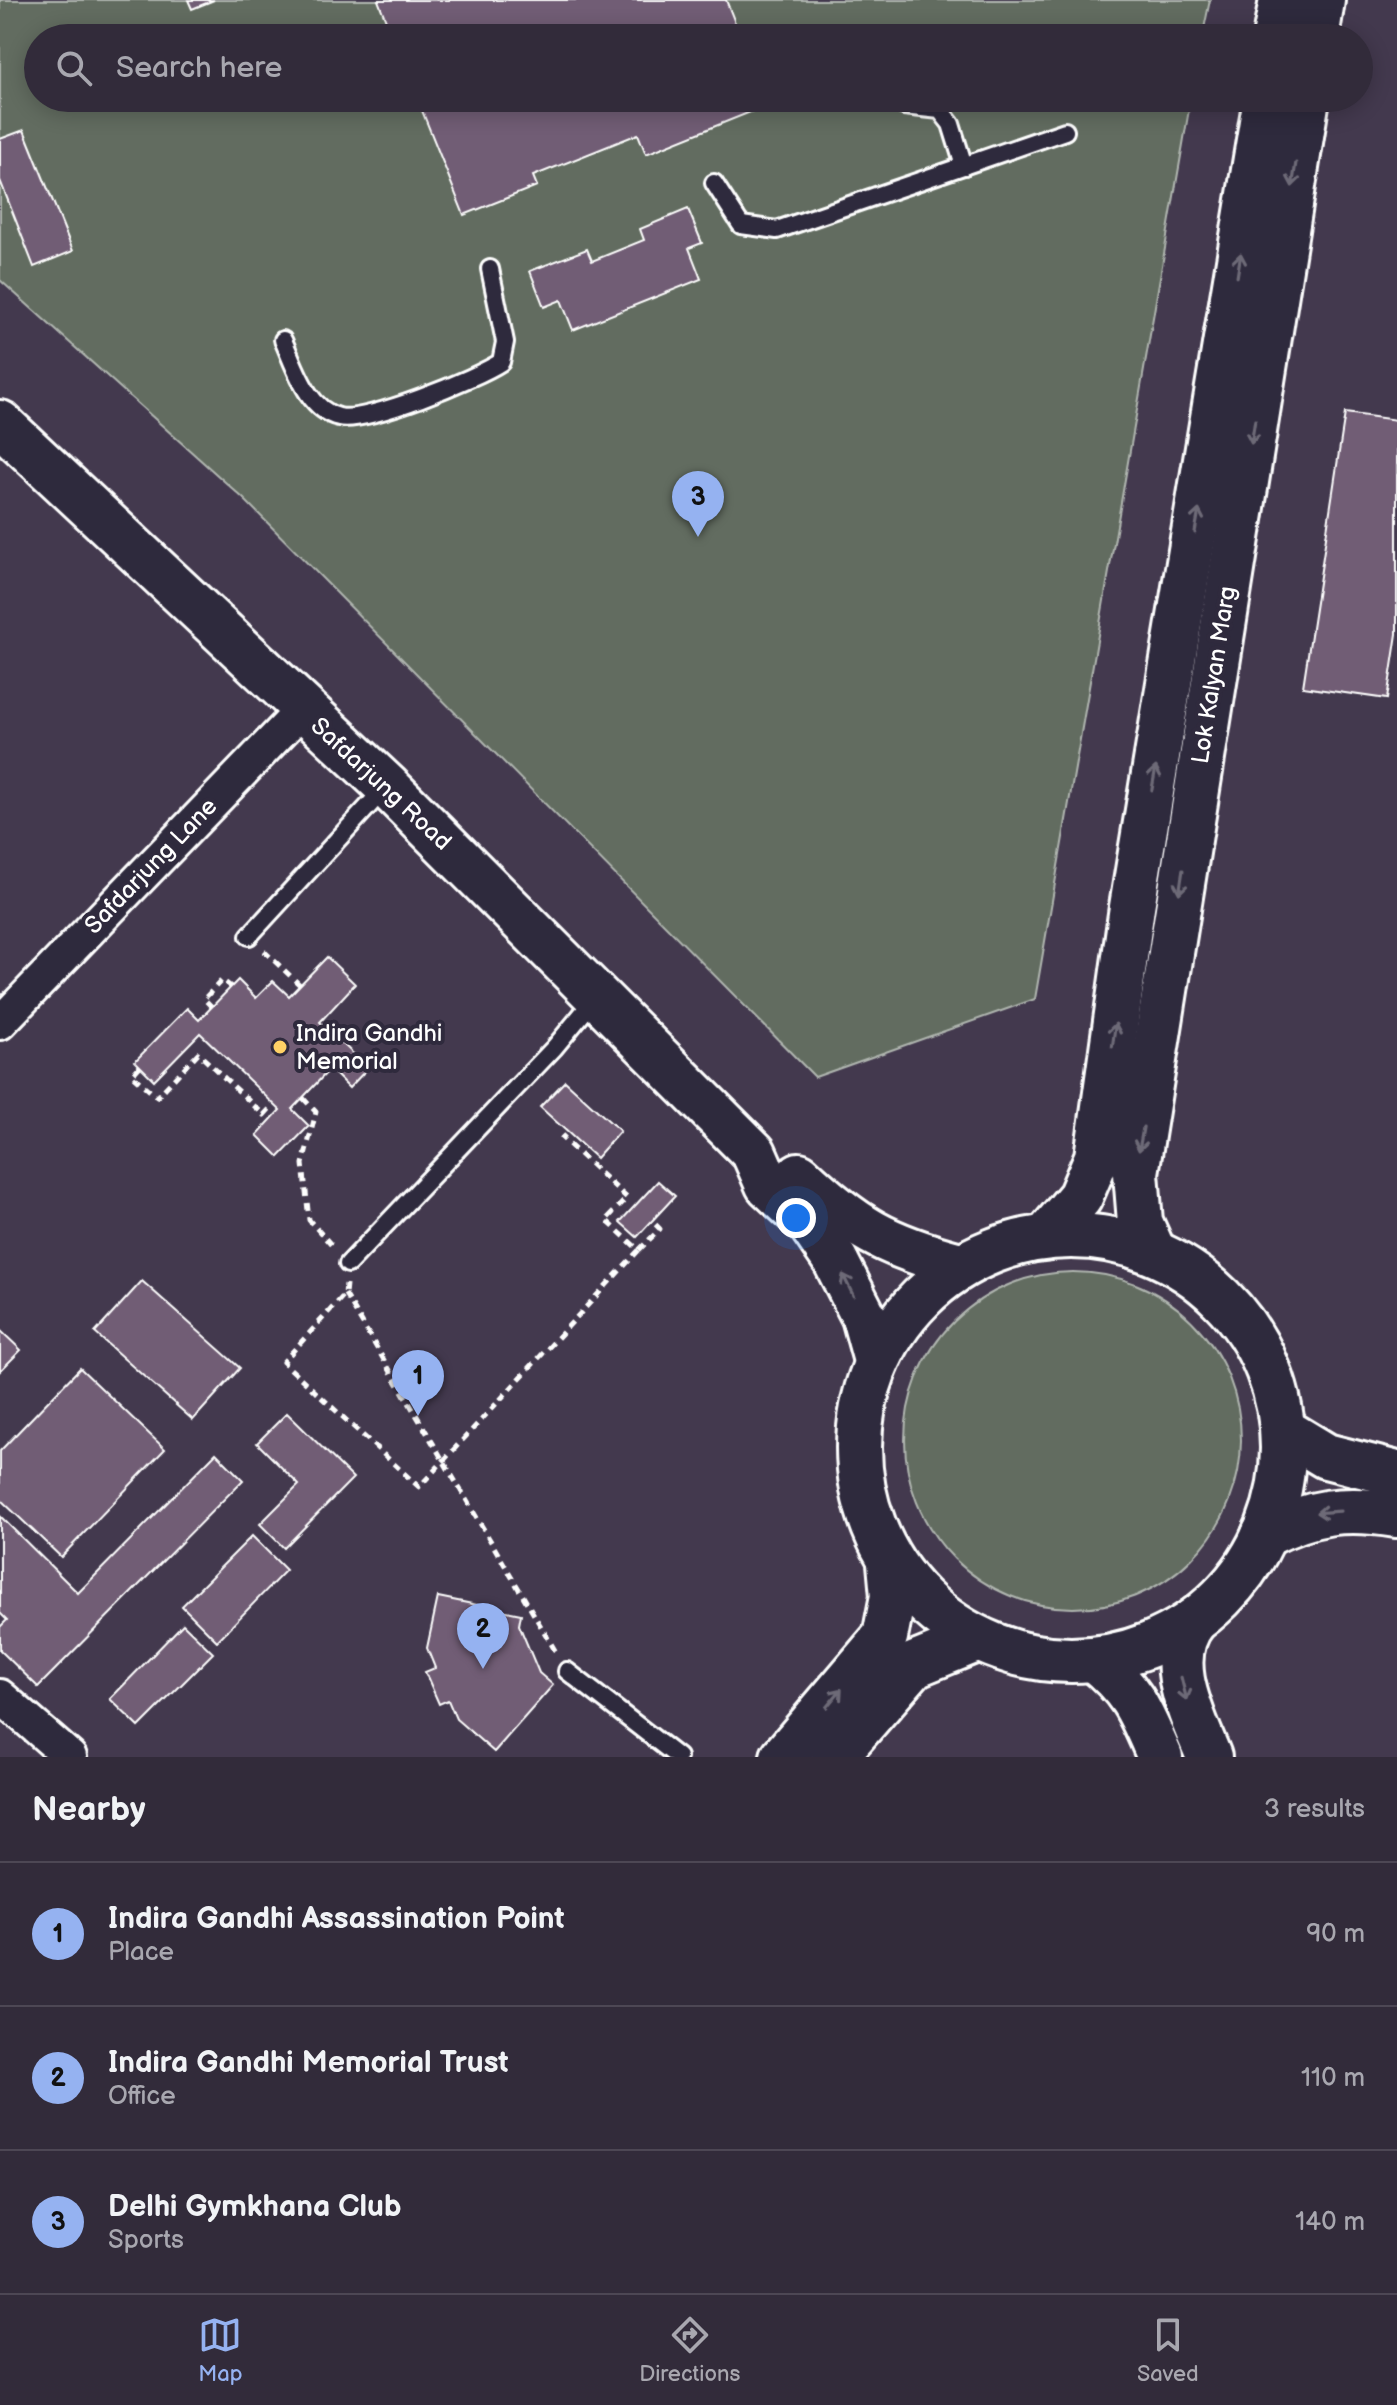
<!DOCTYPE html>
<style>
body{margin:0;font-family:"Balsamiq Sans",sans-serif;background:#3a3342;color:#f1f3f6}
.you{position:absolute;left:796px;top:1218px;width:28px;height:28px;margin:-20px;border:6px solid #fff;border-radius:50%;background:#1a73e8;box-shadow:0 0 0 12px #1a73e833}
.badge{display:grid;place-items:center;width:52px;height:52px;border-radius:50%;background:#95b2f1;color:#111;font-size:26px;font-weight:700}
.pin{position:absolute;translate:-50% -66px;filter:drop-shadow(0 2px 4px #0008)}
.pin::after{content:'';position:absolute;top:42px;width:28px;height:24px;background:inherit;clip-path:polygon(0 0,100% 0,50% 100%)}
.list{margin:0;padding:0;list-style:none}
h2{display:flex;justify-content:space-between;align-items:center;height:104px;margin:0;padding:0 32px;font-size:34px}
h2 small{font-size:26px;font-weight:400;color:#a8a7af}
.list li{display:grid;grid-template-columns:52px 1fr auto;gap:24px;align-items:center;box-sizing:border-box;height:144px;padding:0 32px;border-top:2px solid #4d4754}
.list b{display:block;font-size:30px;white-space:nowrap}
.list p{margin:0;font-size:26px;white-space:nowrap;color:#a8a7af}
.list em{font-size:26px;font-style:normal;color:#a8a7af}
.icon{flex:none;width:44px;height:44px;fill:none;stroke:currentColor;stroke-width:2;stroke-linecap:round;stroke-linejoin:round}
.map{position:relative;flex:none;width:1397px;height:1757px;overflow:hidden}
.search{position:absolute;background:#322b3a;box-shadow:0 4px 20px #0003;left:24px;right:24px;top:24px;height:88px;display:flex;align-items:center;gap:20px;box-sizing:border-box;padding:0 28px;border-radius:44px;color:#a8a7af;font-size:30px}
.sheet{height:536px;background:#322b3a}
nav{display:flex;justify-content:space-around;align-items:center;box-sizing:border-box;height:112px;border-top:2px solid #4d4754;background:#322b3a;font-size:22px;color:#a8a7af}
nav a{display:grid;justify-items:center;gap:4px}
nav .on{color:#95b2f1}
.map>svg:first-child{display:block}
.green{fill:#626c60;stroke:#b0b6b0;stroke-width:2}
.building{fill:#715d74;stroke:#fff;stroke-width:2}
.lines{fill:none;stroke-linecap:round;stroke-linejoin:round}
.service-casing{stroke:#fff;stroke-width:22}
.minor-casing{stroke:#fff;stroke-width:38}
.secondary-casing{stroke:#fff;stroke-width:50}
.path{stroke:#fff;stroke-width:5;stroke-dasharray:8 6;stroke-linecap:butt}
.service{stroke:#2f2a3d;stroke-width:16}
.minor{stroke:#2f2a3d;stroke-width:32}
.secondary{stroke:#2f2a3d;stroke-width:44}
.oneway{stroke:#6d6a77}
.poi-dot{fill:#ffd166;stroke:#2f2a3d;stroke-width:3}
.labels{text-anchor:middle;dominant-baseline:central;stroke-width:8;stroke-linejoin:round;paint-order:stroke}
.street-label{font-size:24px;fill:#fff;stroke:#2f2a3d}
.poi-label{font-size:24px;fill:#fff;stroke:#2f2a3d;text-anchor:start}
</style>
<div class="map">
<svg width="1397" height="1757" viewBox="0 0 1397 1757">
<rect width="100%" height="100%" fill="#43394e"/>
<filter id="ink" filterUnits="userSpaceOnUse"><feTurbulence type="fractalNoise" baseFrequency=".0125" numOctaves="2"/><feDisplacementMap in="SourceGraphic" scale="16" xChannelSelector="R" yChannelSelector="G"/><feConvolveMatrix kernelMatrix="1 2 1 2 8 2 1 2 1" color-interpolation-filters="sRGB"/></filter>
<g filter="url(#ink)">
<g class="green">
<polygon points="0,0 1210,0 1202,38 38,38 38,98 1191,98 1035,999 815,1077 244,499 0,280"/>
<circle cx="1073" cy="1440" r="168"/>
</g>
<g class="building">
<polygon points="188,0 214,0 192,9"/>
<polygon points="378,0 726,0 741,38 393,38"/>
<polygon points="417,98 765,98 768,105 646,154 638,134 533,176 537,186 464,215"/>
<polygon points="24,130 73,251 34,267 0,180 0,139"/>
<polygon points="688,209 702,243 689,248 701,279 573,330 561,300 544,307 530,271 587,249 592,261 644,240 640,229"/>
<polygon points="1345,413 1397,420 1397,634 1387,699 1303,687"/>
<polygon points="327,957 355,984 320,1022 368,1068 349,1088 330,1069 292,1109 309,1126 279,1157 257,1135 280,1110 200,1033 154,1080 135,1061 187,1008 199,1020 238,980 256,998 273,981 289,996"/>
<polygon points="565,1081 620,1131 596,1158 540,1107"/>
<polygon points="658,1181 675,1196 637,1237 620,1222"/>
<polygon points="142,1281 240,1368 193,1420 95,1333"/>
<polygon points="0,1330 21,1350 0,1371"/>
<polygon points="80,1368 165,1449 61,1557 0,1499 0,1451"/>
<polygon points="287,1413 353,1478 284,1548 260,1524 299,1485 257,1443"/>
<polygon points="216,1453 243,1480 38,1687 0,1650 0,1627 7,1620 0,1613 0,1516 78,1593"/>
<polygon points="252,1536 286,1570 217,1641 182,1606"/>
<polygon points="438,1597 521,1614 519,1625 539,1673 553,1685 494,1752 456,1719 448,1700 439,1704 425,1672 435,1668 427,1648"/>
<polygon points="183,1624 213,1653 139,1727 110,1699"/>
</g>
<g class="lines">
<defs>
<g id="service">
<polyline points="904,106 940,110 951,124 964,166"/>
<polyline points="714,183 741,225 777,230 1065,131"/>
<path d="M 283,340 C 295,366 307,410 339,417 C 365,424 477,378 501,362 L 505,342 L 490,269"/>
<polyline points="249,936 386,787"/>
<polyline points="348,1264 554,1048 597,996"/>
<polyline points="567,1671 678,1757"/>
</g>
<g id="minor">
<polyline points="0,1023 302,710"/>
<polyline points="0,1696 70,1757"/>
</g>
<g id="secondary">
<polyline points="1275,38 1282,0"/>
<polyline points="1316,38 1322,0"/>
<polyline points="0,423 387,786 754,1153 768,1185 811,1225 835,1260 864,1317 875,1357"/>
<path d="M 799,1175 C 855,1228 885,1245 960,1265"/>
<circle cx="1071" cy="1448" r="212"/>
<polyline points="1047,1236 1080,1197 1097,1157 1132,907 1266,98"/>
<polyline points="1153,1251 1140,1222 1136,1173 1307,98"/>
<polyline points="1283,1430 1326,1456 1397,1474"/>
<path d="M 1264,1535 C 1311,1511 1345,1506 1397,1515"/>
<path d="M 1195,1620 C 1162,1659 1193,1717 1209,1757"/>
<path d="M 1094,1659 C 1134,1692 1140,1711 1160,1757"/>
<polyline points="783,1757 885,1637 893,1596 890,1563"/>
<polyline points="834,1757 914,1665 978,1639"/>
</g>
</defs>
<use href="#service" class="service-casing"/>
<use href="#minor" class="minor-casing"/>
<use href="#secondary" class="secondary-casing"/>
<g class="path">
<polyline points="264,951 300,985"/>
<polyline points="212,1007 204,999 222,980 231,987"/>
<polyline points="140,1066 132,1075 157,1097 198,1053 264,1115 274,1104"/>
<polyline points="303,1098 316,1112 303,1164 309,1220 334,1248"/>
<polyline points="639,1250 660,1229 652,1221"/>
<polyline points="346,1284 345,1294 283,1362 419,1487 639,1250 606,1220 627,1198 562,1138 568,1132"/>
<polyline points="345,1294 556,1652"/>
</g>
<use href="#service" class="service"/>
<use href="#minor" class="minor"/>
<use href="#secondary" class="secondary"/>
</g>
<defs><path id="oneway-shaft" d="M-6 0H5M1.5-3L5.5 0L1.5 3" fill="none" stroke-width="1.6" stroke-linecap="round" stroke-linejoin="round" transform="scale(2)"/></defs>
<g class="oneway">
<use href="#oneway-shaft" transform="translate(1294 175) rotate(99)"/>
<use href="#oneway-shaft" transform="translate(1239 265) rotate(-81)"/>
<use href="#oneway-shaft" transform="translate(1253 432) rotate(99)"/>
<use href="#oneway-shaft" transform="translate(1197 521) rotate(-80)"/>
<use href="#oneway-shaft" transform="translate(1154 778) rotate(-80)"/>
<use href="#oneway-shaft" transform="translate(1181 882) rotate(99)"/>
<use href="#oneway-shaft" transform="translate(1114 1035) rotate(-82)"/>
<use href="#oneway-shaft" transform="translate(1141 1139) rotate(100)"/>
<use href="#oneway-shaft" transform="translate(848 1285) rotate(-116)"/>
<use href="#oneway-shaft" transform="translate(1328 1512) rotate(176)"/>
<use href="#oneway-shaft" transform="translate(1184 1689) rotate(76)"/>
<use href="#oneway-shaft" transform="translate(834 1698) rotate(-50)"/>
</g>
</g>
<circle class="poi-dot" cx="280" cy="1047" r="8"/>
<g class="labels">
<g class="street-label">
<text transform="translate(1214 675) rotate(-81)">Lok Kalyan Marg</text>
<text transform="translate(381 784) rotate(43)">Safdarjung Road</text>
<text transform="translate(151 866) rotate(-46)">Safdarjung Lane</text>
</g>
<g class="poi-label">
<text x="296" y="1033">Indira Gandhi<tspan x="296" dy="28">Memorial</tspan></text>
</g>
</g>
</svg>
<div class="you"></div>
<div class="pin badge" style="left:418px;top:1416px">1</div>
<div class="pin badge" style="left:483px;top:1669px">2</div>
<div class="pin badge" style="left:698px;top:537px">3</div>
<div class="search"><svg class="icon" aria-label="search" viewBox="0 0 24 24"><circle cx="10" cy="10" r="6"/><path d="M15 15l6 6"/></svg>Search here</div>
</div>
<section class="sheet">
<h2>Nearby<small>3 results</small></h2>
<ul class="list">
<li><span class="badge">1</span><div><b>Indira Gandhi Assassination Point</b><p>Place</p></div><em>90 m</em></li>
<li><span class="badge">2</span><div><b>Indira Gandhi Memorial Trust</b><p>Office</p></div><em>110 m</em></li>
<li><span class="badge">3</span><div><b>Delhi Gymkhana Club</b><p>Sports</p></div><em>140 m</em></li>
</ul>
</section>
<nav>
<a class="on"><svg class="icon" aria-label="map" viewBox="0 0 24 24"><path d="M3 6l6-2 6 2 6-2v14l-6 2-6-2-6 2zM9 4v14M15 6v14"/></svg>Map</a>
<a><svg class="icon" aria-label="directions" viewBox="0 0 24 24"><path d="M12 3l9 9-9 9-9-9zM9 14v-3h6M13 9l2 2-2 2"/></svg>Directions</a>
<a><svg class="icon" aria-label="saved" viewBox="0 0 24 24"><path d="M7 4h10v16l-5-4-5 4z"/></svg>Saved</a>
</nav>
